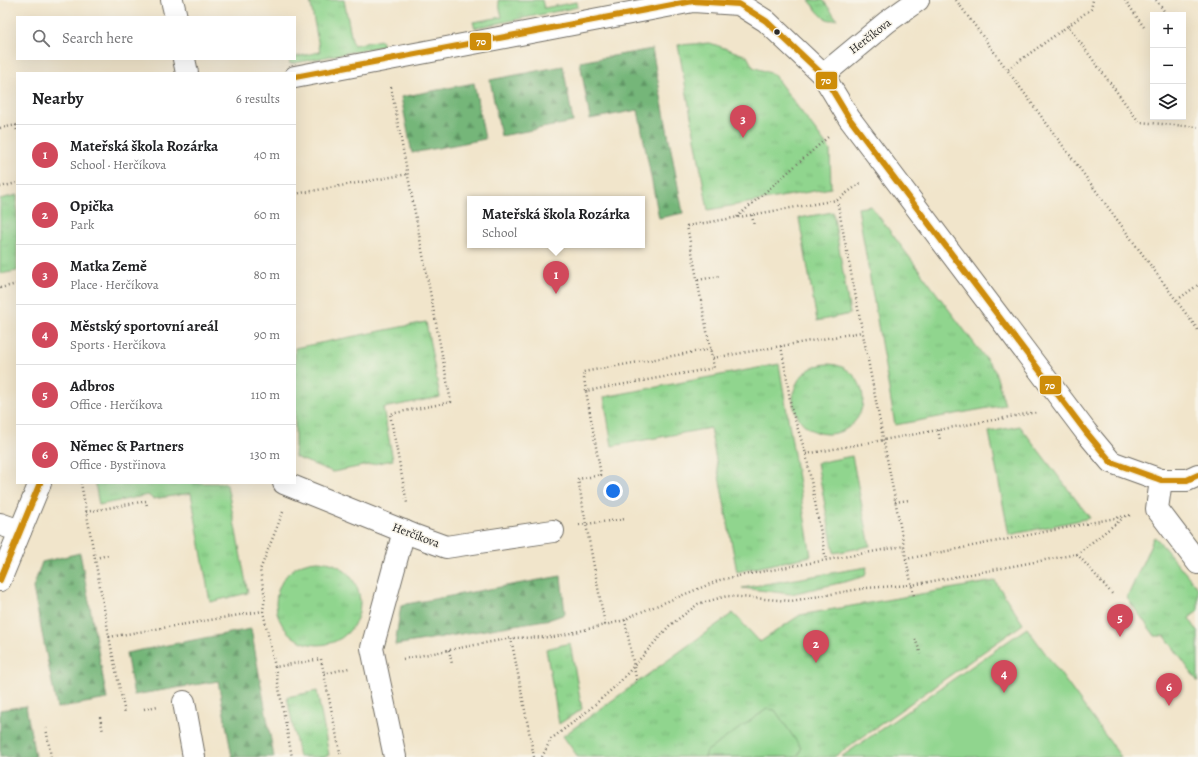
<!DOCTYPE html>
<meta charset="utf-8">
<style>
body{margin:0;font-family:Alegreya,serif;background:#f2f2f2;color:#202124}
.controls{position:absolute;right:12px;top:12px;display:grid;overflow:hidden;border-radius:0px;box-shadow:0 4px 16px #0002}
.controls button{width:36px;height:36px;display:grid;place-items:center;padding:0;border:0;border-bottom:1px solid #e0e0e0;background:#fff;color:#202124;font:20px sans-serif}
.you{position:absolute;left:613px;top:491px;width:14px;height:14px;margin:-10px;border:3px solid #fff;border-radius:50%;background:#1a73e8;box-shadow:0 0 0 6px #1a73e833}
.badge{display:grid;place-items:center;width:26px;height:26px;border-radius:50%;background:#d1495b;color:#fff;font-size:13px;font-weight:700}
.pin{position:absolute;translate:-50% -33px;filter:drop-shadow(0 1px 2px #0008)}
.pin::after{content:'';position:absolute;top:21px;width:14px;height:12px;background:inherit;clip-path:polygon(0 0,100% 0,50% 100%)}
.popup{position:absolute;left:467px;top:196px;width:178px;height:52px;box-sizing:border-box;display:grid;place-content:center;border-radius:0px;background:#fff;filter:drop-shadow(0 1px 3px #0005);font-size:13px;white-space:nowrap;color:#757577}
.popup b{font-size:15px;color:#202124}
.popup::after{content:'';position:absolute;left:50%;top:100%;margin-left:-8px;border:8px solid transparent;border-top-color:#fff}
.list{margin:0;padding:0;list-style:none}
h2{display:flex;justify-content:space-between;align-items:center;height:52px;margin:0;padding:0 16px;font-size:17px}
h2 small{font-size:13px;font-weight:400;color:#757577}
.list li{display:grid;grid-template-columns:26px 1fr auto;gap:12px;align-items:center;box-sizing:border-box;height:60px;padding:0 16px;border-top:1px solid #e0e0e0}
.list b{display:block;font-size:15px;white-space:nowrap}
.list p{margin:0;font-size:13px;white-space:nowrap;color:#757577}
.list em{font-size:13px;font-style:normal;color:#757577}
.icon{flex:none;width:22px;height:22px;fill:none;stroke:currentColor;stroke-width:2;stroke-linecap:round;stroke-linejoin:round}
.map{position:relative;flex:none;width:1198px;height:757px;overflow:hidden}
.search{position:absolute;background:#fff;box-shadow:0 4px 16px #0002;left:16px;top:16px;width:280px;height:44px;display:flex;align-items:center;gap:10px;box-sizing:border-box;padding:0 14px;border-radius:0px;color:#757577;font-size:15px}
.panel{position:absolute;background:#fff;box-shadow:0 4px 16px #0002;left:16px;top:72px;width:280px;height:412px;border-radius:0px}
.map>svg:first-child{display:block}
.grass{fill:url(#grass-tufts);stroke:#5e805c}
.forest{fill:url(#forest-firs);stroke:#507052}
.pitch{fill:#90d58e;stroke:#5e805c}
.lines{fill:none;stroke-linecap:round;stroke-linejoin:round}
.minor-casing{stroke:#706c63;stroke-width:24}
.path{stroke:#706c63;stroke-width:2.5;stroke-dasharray:1 3;stroke-linecap:butt}
.minor{stroke:#fff;stroke-width:22}
.bus-1-casing{stroke:#f7f3e8;stroke-width:9}
.bus-1{stroke:#ce8d09;stroke-width:6}
.bus-dot{fill:#2b2b2b;stroke:#f7f3e8;stroke-width:1.5}
.labels{text-anchor:middle;dominant-baseline:central;stroke-width:3;stroke-linejoin:round;paint-order:stroke}
.street-label{font-size:12px;fill:#2b2b2b;stroke:#f7f3e8}
.line-badge{stroke:#f7f3e8;stroke-width:1.5}
.badge-label{font-size:11px;text-anchor:middle;font-weight:bold;fill:#fff}
</style>
<div class="map">
<svg width="1198" height="757" viewBox="0 0 1198 757">
<defs>
<pattern id="grass-tufts" width="24" height="20" patternUnits="userSpaceOnUse"><rect width="24" height="20" fill="#90d58e"/><path d="M3 7l-1-3M5 7V3M7 7l1-3M15 17l-1-3M17 17v-4M19 17l1-3" fill="none" stroke="#7cb77b"/></pattern>
<pattern id="forest-firs" width="22" height="20" patternUnits="userSpaceOnUse"><rect width="22" height="20" fill="#74b679"/><path d="M5 1l3.5 6h-7zM16 11l3.5 6h-7z" fill="#5f9463"/></pattern>
</defs>
<rect width="100%" height="100%" fill="#f7f3e8"/>
<filter id="ink" filterUnits="userSpaceOnUse"><feTurbulence type="fractalNoise" baseFrequency=".025" numOctaves="2"/><feDisplacementMap in="SourceGraphic" scale="8" xChannelSelector="R" yChannelSelector="G"/><feConvolveMatrix kernelMatrix="1 2 1 2 8 2 1 2 1" color-interpolation-filters="sRGB"/></filter>
<filter id="wash" filterUnits="userSpaceOnUse"><feTurbulence type="fractalNoise" baseFrequency=".012" numOctaves="4" result="noise"/><feDisplacementMap in="SourceGraphic" scale="16" xChannelSelector="R" yChannelSelector="G"/><feGaussianBlur stdDeviation="0.9" result="paint"/><feColorMatrix in="noise" values="0 0 0 0 0 0 0 0 0 0 0 0 0 0 0 0 0 1.4 0 .05"/><feComposite in="paint" operator="in"/></filter>
<g filter="url(#wash)">
<rect width="100%" height="100%" fill="#f1e5cb"/>
<g class="grass">
<polygon points="310,0 344,0 353,45 381,40 383,46 290,64 289,59 295,59 295,57 320,52"/>
<polygon points="498,0 542,0 544,8 577,2 578,7 475,28 473,22 502,17"/>
<path d="M 809,0 L 823,0 L 837,19 C 824,24 816,9 809,0 Z"/>
<polygon points="710,43 747,56 753,67 773,74 830,150 831,188 708,210 678,45"/>
<polygon points="17,195 17,271 0,274 0,199"/>
<polygon points="871,206 995,371 1005,405 895,425 858,208"/>
<polygon points="833,212 850,314 817,321 799,218"/>
<polygon points="426,322 440,397 383,408 393,460 333,472 295,457 295,348"/>
<circle cx="828" cy="399" r="35"/>
<polygon points="779,364 811,556 737,572 710,428 612,446 604,397"/>
<polygon points="1020,426 1090,518 1009,535 989,432"/>
<polygon points="852,456 870,546 834,553 817,463"/>
<polygon points="95,483 223,483 227,485 248,593 210,602 191,493 153,499 148,495 99,505"/>
<polygon points="1154,537 1157,539 1198,588 1198,611 1189,618 1198,632 1198,682 1165,636 1155,636 1127,598"/>
<circle cx="318" cy="603" r="42"/>
<polygon points="867,567 865,576 848,581 791,594 742,588"/>
<polygon points="995,581 1023,624 834,757 578,757 563,736 733,613 760,642 800,615"/>
<polygon points="570,643 582,709 559,724 546,649"/>
<polygon points="317,691 329,755 325,757 299,757 287,697"/>
</g>
<g class="forest">
<polygon points="652,49 683,213 659,218 638,110 590,119 580,62"/>
<polygon points="563,66 573,122 501,136 490,80"/>
<polygon points="474,83 485,139 412,153 401,97"/>
<polygon points="80,553 107,699 57,708 33,588 42,562"/>
<polygon points="561,576 565,614 551,619 395,645 401,605"/>
<polygon points="251,629 274,757 232,757 218,681 134,695 126,653"/>
<polygon points="26,706 35,757 0,757 0,710"/>
</g>
<g class="pitch">
<polygon points="1027,628 1121,757 841,757"/>
<polygon points="767,709 775,710 801,748 799,755 796,757 705,757 707,751"/>
</g>
</g>
<g filter="url(#ink)">
<g class="lines">
<defs>
<g id="minor">
<polyline points="172,0 176,17"/>
<polyline points="184,59 187,73"/>
<polyline points="823,75 887,22 918,0"/>
<polyline points="295,77 693,1 739,4 766,21 823,75 849,118 1086,432 1111,462 1161,480 1187,480 1198,475"/>
<polyline points="1161,480 1157,509 1198,563"/>
<polyline points="284,483 413,535 446,547 553,531"/>
<polyline points="0,524 20,531"/>
<polyline points="0,580 40,483"/>
<polyline points="184,702 194,757"/>
<polyline points="395,757 372,648 404,531"/>
</g>
</defs>
<use href="#minor" class="minor-casing"/>
<g class="path">
<polyline points="956,0 1198,330"/>
<polyline points="1125,0 1144,27"/>
<polyline points="1156,0 1167,15"/>
<polyline points="1068,26 1091,9 1093,0"/>
<polyline points="1008,69 1068,26 1139,122 1198,127"/>
<polyline points="391,87 451,402 390,414 407,503"/>
<polyline points="16,125 17,132"/>
<polyline points="0,128 17,125"/>
<polyline points="0,187 17,183"/>
<polyline points="295,194 408,174"/>
<polyline points="837,200 904,546"/>
<polyline points="752,215 754,226"/>
<polyline points="737,217 828,137"/>
<polyline points="698,280 720,276"/>
<polyline points="0,288 17,284"/>
<polyline points="1177,300 1198,285"/>
<polyline points="781,346 787,379 791,408 806,454 826,560"/>
<polyline points="713,358 862,332"/>
<polyline points="586,391 583,372 711,349"/>
<polyline points="938,430 940,440"/>
<polyline points="806,454 1037,412"/>
<polyline points="81,483 112,652 125,713"/>
<polyline points="895,502 909,500"/>
<polyline points="86,512 146,501 147,506"/>
<polyline points="283,512 260,570 265,597 263,611 275,667 321,659 341,757"/>
<polyline points="579,525 586,524 578,479 601,475 586,391 714,368 687,226 837,200 862,182"/>
<polyline points="1077,554 1114,596"/>
<polyline points="95,558 109,555"/>
<polyline points="906,559 914,596"/>
<polyline points="625,620 637,683"/>
<polyline points="605,625 586,524 625,519"/>
<polyline points="109,637 263,611"/>
<polyline points="915,639 921,654"/>
<polyline points="449,650 452,664"/>
<polyline points="403,659 511,638"/>
<polyline points="275,667 292,757"/>
<polyline points="324,674 349,668"/>
<polyline points="144,709 158,706"/>
<polyline points="100,717 103,732"/>
<polyline points="46,728 51,757"/>
<polyline points="534,757 511,638 554,637 605,625 625,620 631,616 720,580 738,576 904,546 906,559 1131,515"/>
<polyline points="542,757 551,739 583,715 618,684 669,626 698,604 727,596 791,601 866,588 912,585 1077,554 1123,518"/>
</g>
<use href="#minor" class="minor"/>
<defs>
<g id="bus-1">
<polyline points="295,77 693,1 739,4 766,21 823,75 849,118 1086,432 1111,462 1161,480 1187,480 1198,475"/>
<polyline points="0,580 40,483"/>
</g>
</defs>
<use href="#bus-1" class="bus-1-casing"/>
<use href="#bus-1" class="bus-1"/>
</g>
</g>
<circle class="bus-dot" cx="777" cy="32" r="3.5"/>
<g class="labels">
<g class="street-label">
<text transform="translate(870 36) rotate(-38)">Herčíkova</text>
<text transform="translate(416 535) rotate(21)">Herčíkova</text>
</g>
</g>
<g class="line-badge">
<rect x="469" y="32" width="23" height="19" rx="4" fill="#ce8d09"/>
<rect x="815" y="71" width="23" height="19" rx="4" fill="#ce8d09"/>
<rect x="1039" y="375" width="23" height="20" rx="4" fill="#ce8d09"/>
</g>
<g class="badge-label">
<text x="481" y="45">70</text>
<text x="826" y="84">70</text>
<text x="1050" y="389">70</text>
</g>
</svg>
<div class="controls">
<button>+</button>
<button>−</button>
<button><svg class="icon" aria-label="layers" viewBox="0 0 24 24"><path d="M12 4l9 5-9 5-9-5zM3 14l9 5 9-5"/></svg></button>
</div>
<div class="you"></div>
<div class="pin badge" style="left:556px;top:294px">1</div>
<div class="popup"><b>Mateřská škola Rozárka</b>School</div>
<div class="pin badge" style="left:816px;top:663px">2</div>
<div class="pin badge" style="left:743px;top:138px">3</div>
<div class="pin badge" style="left:1004px;top:693px">4</div>
<div class="pin badge" style="left:1120px;top:637px">5</div>
<div class="pin badge" style="left:1169px;top:706px">6</div>
<div class="search"><svg class="icon" aria-label="search" viewBox="0 0 24 24"><circle cx="10" cy="10" r="6"/><path d="M15 15l6 6"/></svg>Search here</div>
<section class="panel">
<h2>Nearby<small>6 results</small></h2>
<ul class="list">
<li><span class="badge">1</span><div><b>Mateřská škola Rozárka</b><p>School · Herčíkova</p></div><em>40 m</em></li>
<li><span class="badge">2</span><div><b>Opička</b><p>Park</p></div><em>60 m</em></li>
<li><span class="badge">3</span><div><b>Matka Země</b><p>Place · Herčíkova</p></div><em>80 m</em></li>
<li><span class="badge">4</span><div><b>Městský sportovní areál</b><p>Sports · Herčíkova</p></div><em>90 m</em></li>
<li><span class="badge">5</span><div><b>Adbros</b><p>Office · Herčíkova</p></div><em>110 m</em></li>
<li><span class="badge">6</span><div><b>Němec &amp; Partners</b><p>Office · Bystřinova</p></div><em>130 m</em></li>
</ul>
</section>
</div>
